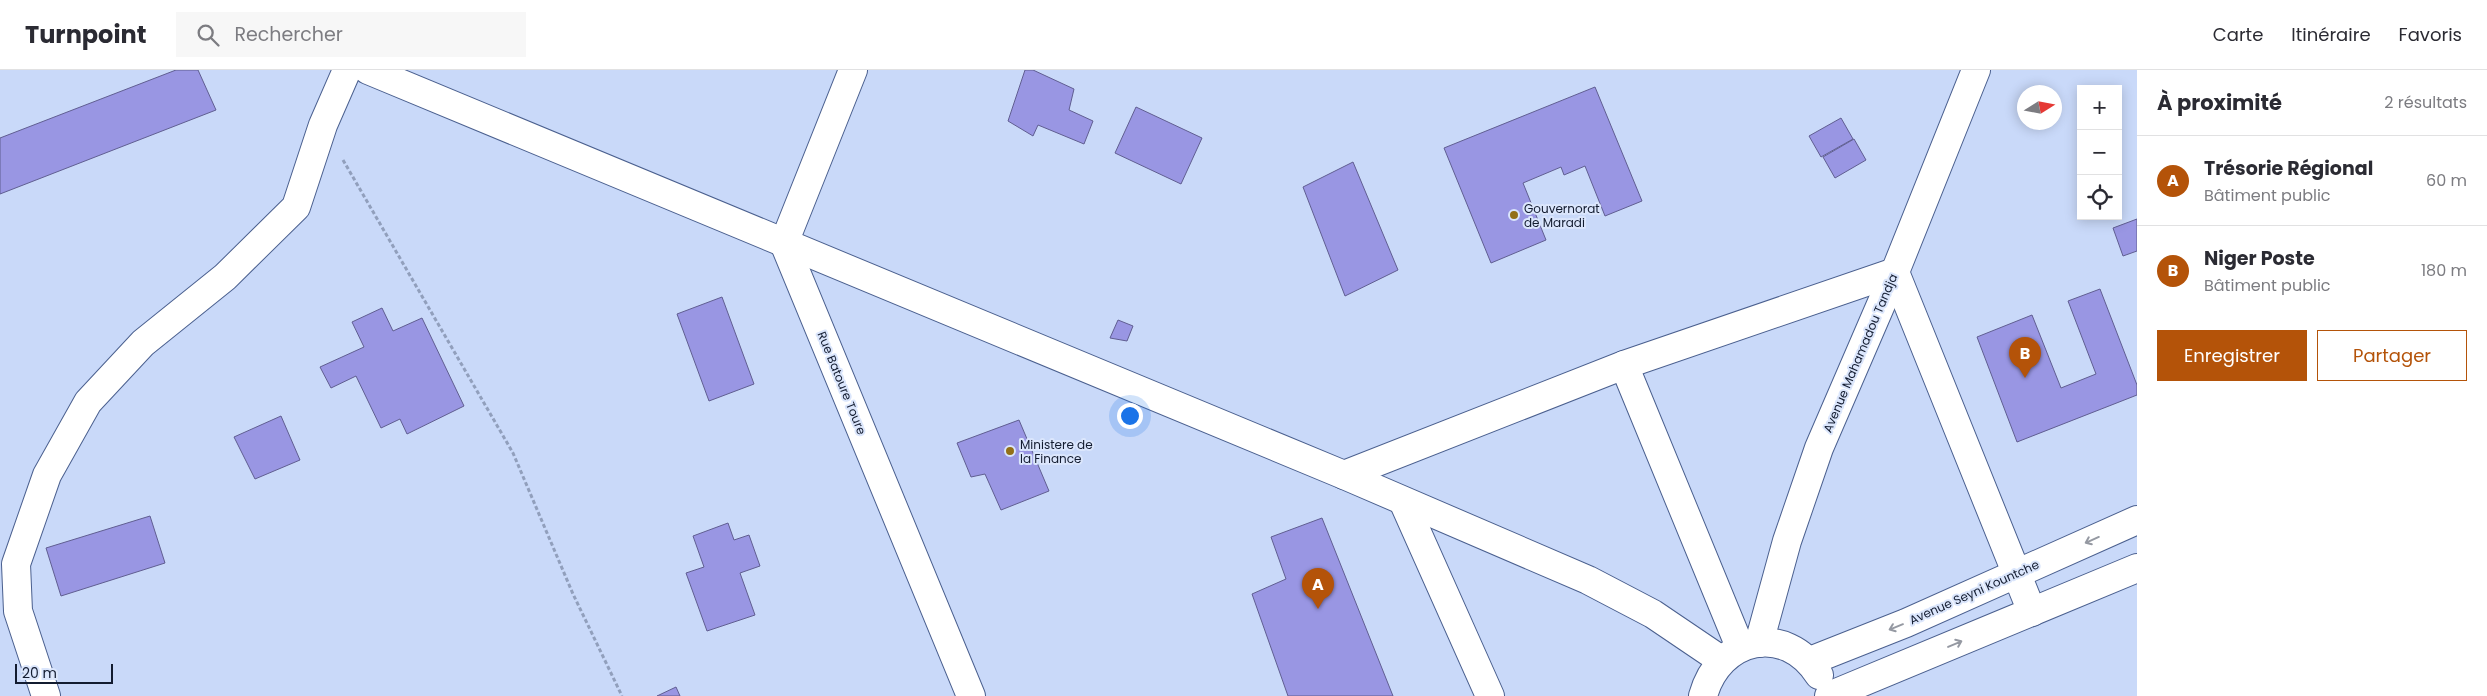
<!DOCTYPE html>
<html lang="fr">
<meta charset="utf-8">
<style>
body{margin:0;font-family:Poppins,sans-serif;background:#f7f7f7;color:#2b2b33}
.controls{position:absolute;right:15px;top:15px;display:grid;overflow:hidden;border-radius:0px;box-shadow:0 2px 12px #0003}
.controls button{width:45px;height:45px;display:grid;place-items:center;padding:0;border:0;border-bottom:1px solid #e1e1e2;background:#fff;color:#2b2b33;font:25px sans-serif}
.compass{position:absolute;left:2017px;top:15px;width:45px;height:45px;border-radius:50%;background:#fff;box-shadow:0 2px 12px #0003;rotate:79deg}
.scale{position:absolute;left:15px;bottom:12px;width:98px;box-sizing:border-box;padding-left:5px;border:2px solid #131c30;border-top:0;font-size:14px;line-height:18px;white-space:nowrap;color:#131c30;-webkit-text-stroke:4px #dbe6fc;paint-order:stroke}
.you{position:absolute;left:1129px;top:345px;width:18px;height:18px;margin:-12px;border:4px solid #fff;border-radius:50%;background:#1a73e8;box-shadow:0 0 0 8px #1a73e833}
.badge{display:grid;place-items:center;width:32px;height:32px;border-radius:50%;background:#b45309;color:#fff;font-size:16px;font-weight:700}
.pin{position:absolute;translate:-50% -41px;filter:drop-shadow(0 1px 2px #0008)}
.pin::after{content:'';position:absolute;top:26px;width:18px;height:15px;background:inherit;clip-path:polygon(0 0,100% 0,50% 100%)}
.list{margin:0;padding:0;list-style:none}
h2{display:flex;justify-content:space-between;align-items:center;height:65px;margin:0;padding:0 20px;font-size:21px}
h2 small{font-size:16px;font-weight:400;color:#7c7c81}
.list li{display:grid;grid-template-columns:32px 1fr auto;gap:15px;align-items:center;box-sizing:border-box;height:90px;padding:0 20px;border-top:1px solid #e1e1e2}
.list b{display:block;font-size:19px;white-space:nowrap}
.list p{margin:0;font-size:16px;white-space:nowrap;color:#7c7c81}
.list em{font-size:16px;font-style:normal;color:#7c7c81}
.actions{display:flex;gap:10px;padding:15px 20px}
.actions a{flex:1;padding:11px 0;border:1px solid #b45309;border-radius:0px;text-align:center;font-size:18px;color:#b45309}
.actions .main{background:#b45309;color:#fff}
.icon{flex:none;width:28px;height:28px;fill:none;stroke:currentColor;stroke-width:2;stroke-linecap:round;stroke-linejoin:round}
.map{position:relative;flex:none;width:2137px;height:626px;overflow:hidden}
header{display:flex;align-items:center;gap:30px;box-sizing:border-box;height:70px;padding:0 25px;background:#fff;border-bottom:1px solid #e1e1e2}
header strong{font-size:24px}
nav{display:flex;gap:28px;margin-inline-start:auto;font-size:18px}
.search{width:350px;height:45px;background:#f7f7f7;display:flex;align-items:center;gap:12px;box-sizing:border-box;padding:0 18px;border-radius:0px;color:#7c7c81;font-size:19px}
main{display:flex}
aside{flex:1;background:#fff}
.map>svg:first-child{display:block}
.building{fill:#9996e3;stroke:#605e91}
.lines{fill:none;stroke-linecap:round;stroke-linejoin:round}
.minor-casing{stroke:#4b608f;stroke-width:30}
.tertiary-casing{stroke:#4b608f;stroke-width:30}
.secondary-casing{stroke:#4b608f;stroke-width:30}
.trunk-casing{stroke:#4b608f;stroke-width:30}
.path{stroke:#919fbc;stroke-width:3;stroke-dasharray:4 2.5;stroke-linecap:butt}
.minor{stroke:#fff;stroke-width:28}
.tertiary{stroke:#fff;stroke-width:28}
.secondary{stroke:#fff;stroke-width:28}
.trunk{stroke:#fff;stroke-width:28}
.oneway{stroke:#9599a2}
.poi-dot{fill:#937017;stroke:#dbe6fc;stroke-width:2}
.labels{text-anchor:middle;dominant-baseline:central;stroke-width:4;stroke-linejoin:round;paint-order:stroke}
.poi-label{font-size:12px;fill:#131c30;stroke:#dbe6fc;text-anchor:start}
.street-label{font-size:12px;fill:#131c30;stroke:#dbe6fc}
</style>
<header>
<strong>Turnpoint</strong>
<div class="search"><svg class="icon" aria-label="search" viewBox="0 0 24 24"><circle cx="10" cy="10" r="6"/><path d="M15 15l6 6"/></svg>Rechercher</div>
<nav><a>Carte</a><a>Itinéraire</a><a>Favoris</a></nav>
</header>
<main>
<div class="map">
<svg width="2137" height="626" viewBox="0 0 2137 626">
<rect width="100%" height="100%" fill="#c9d9f9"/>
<g class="building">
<polygon points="176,0 198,0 216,40 0,124 0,68"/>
<polygon points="1025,0 1033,0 1074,19 1069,40 1093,51 1084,74 1038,55 1033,66 1008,51"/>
<polygon points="1595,17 1642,131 1605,146 1585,96 1564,105 1561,97 1523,113 1546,170 1491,193 1444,78"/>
<polygon points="1136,37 1202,68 1181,114 1115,83"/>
<polygon points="1841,48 1853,69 1821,87 1809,66"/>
<polygon points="1854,69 1866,90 1835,108 1823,87"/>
<polygon points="1353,92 1398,200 1345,226 1303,117"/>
<polygon points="2137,149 2137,181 2123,186 2113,158"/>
<polygon points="2100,219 2137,315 2137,325 2017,372 1977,267 2032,245 2061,318 2096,304 2068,231"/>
<polygon points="722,227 754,314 709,331 677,244"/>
<polygon points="382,238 393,261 422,248 464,336 407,364 400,349 381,358 356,306 331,318 320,297 364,277 352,252"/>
<polygon points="1118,250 1133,256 1127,271 1110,268"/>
<polygon points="281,346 300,390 255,409 234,367"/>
<polygon points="1019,350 1049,421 1001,440 985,404 971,407 957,373"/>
<polygon points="150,446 165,493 61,526 46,478"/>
<polygon points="1322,448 1393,626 1288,626 1252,524 1286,509 1271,467"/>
<polygon points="728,453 734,470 749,465 760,496 740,503 755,545 707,561 686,503 704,497 693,466"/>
<polygon points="676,617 680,626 657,626"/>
</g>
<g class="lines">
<defs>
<g id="minor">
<polyline points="853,0 784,173 971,626"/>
<polyline points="1624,295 1740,577"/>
<polyline points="1344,405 1624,295 1895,202 2032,542"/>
<polyline points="1403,431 1490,626"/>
<polyline points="46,626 18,541 16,494 47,405 88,332 143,273 225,207 296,137 323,55 347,0"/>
</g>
<polyline id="tertiary" points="368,0 1344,405 1588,510 1653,544 1721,590"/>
<polyline id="secondary" points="1759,573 1787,471 1819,378 1895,202 1976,0"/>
<g id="trunk">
<polyline points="1810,591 1906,553 2137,450"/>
<path d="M 1703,626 C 1719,567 1785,552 1819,605"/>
<polyline points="1829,626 2137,498"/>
</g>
</defs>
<use href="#minor" class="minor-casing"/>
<use href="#tertiary" class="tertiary-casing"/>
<use href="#secondary" class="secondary-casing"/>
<use href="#trunk" class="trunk-casing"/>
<polyline class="path" points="343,90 513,383 573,524 622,626"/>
<use href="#minor" class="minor"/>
<use href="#tertiary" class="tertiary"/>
<use href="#secondary" class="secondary"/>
<use href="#trunk" class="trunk"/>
</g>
<defs><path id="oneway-shaft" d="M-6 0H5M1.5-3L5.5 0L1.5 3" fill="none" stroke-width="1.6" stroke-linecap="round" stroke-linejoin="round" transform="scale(1.25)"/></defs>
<g class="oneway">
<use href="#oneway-shaft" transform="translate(2092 470) rotate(156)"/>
<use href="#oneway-shaft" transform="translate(1896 557) rotate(158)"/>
<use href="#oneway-shaft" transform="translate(1955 574) rotate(-23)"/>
</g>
<g class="poi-dot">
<circle cx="1514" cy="145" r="5"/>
<circle cx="1010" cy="381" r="5"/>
</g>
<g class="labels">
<g class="poi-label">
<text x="1524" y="138">Gouvernorat<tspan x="1524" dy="14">de Maradi</tspan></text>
<text x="1020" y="374">Ministere de<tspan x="1020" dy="14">la Finance</tspan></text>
</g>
<g class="street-label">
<text transform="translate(1860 283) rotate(-67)">Avenue Mahamadou Tandja</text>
<text transform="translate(842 313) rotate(68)">Rue Batoure Toure</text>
<text transform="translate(1974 522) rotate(-24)">Avenue Seyni Kountche</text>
</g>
</g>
</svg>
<div class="controls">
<button>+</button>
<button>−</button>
<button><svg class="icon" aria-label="locate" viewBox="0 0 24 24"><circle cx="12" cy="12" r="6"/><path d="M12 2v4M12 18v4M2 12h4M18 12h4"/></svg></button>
</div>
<svg class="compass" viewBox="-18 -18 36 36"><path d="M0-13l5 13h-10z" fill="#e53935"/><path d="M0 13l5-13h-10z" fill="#7c7c81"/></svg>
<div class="scale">20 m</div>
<div class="you"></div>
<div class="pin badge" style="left:1318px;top:539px">A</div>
<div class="pin badge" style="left:2025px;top:308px">B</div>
</div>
<aside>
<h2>À proximité<small>2 résultats</small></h2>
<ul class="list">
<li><span class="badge">A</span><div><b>Trésorie Régional</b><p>Bâtiment public</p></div><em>60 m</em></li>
<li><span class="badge">B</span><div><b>Niger Poste</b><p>Bâtiment public</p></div><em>180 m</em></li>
</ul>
<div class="actions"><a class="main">Enregistrer</a><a>Partager</a></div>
</aside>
</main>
